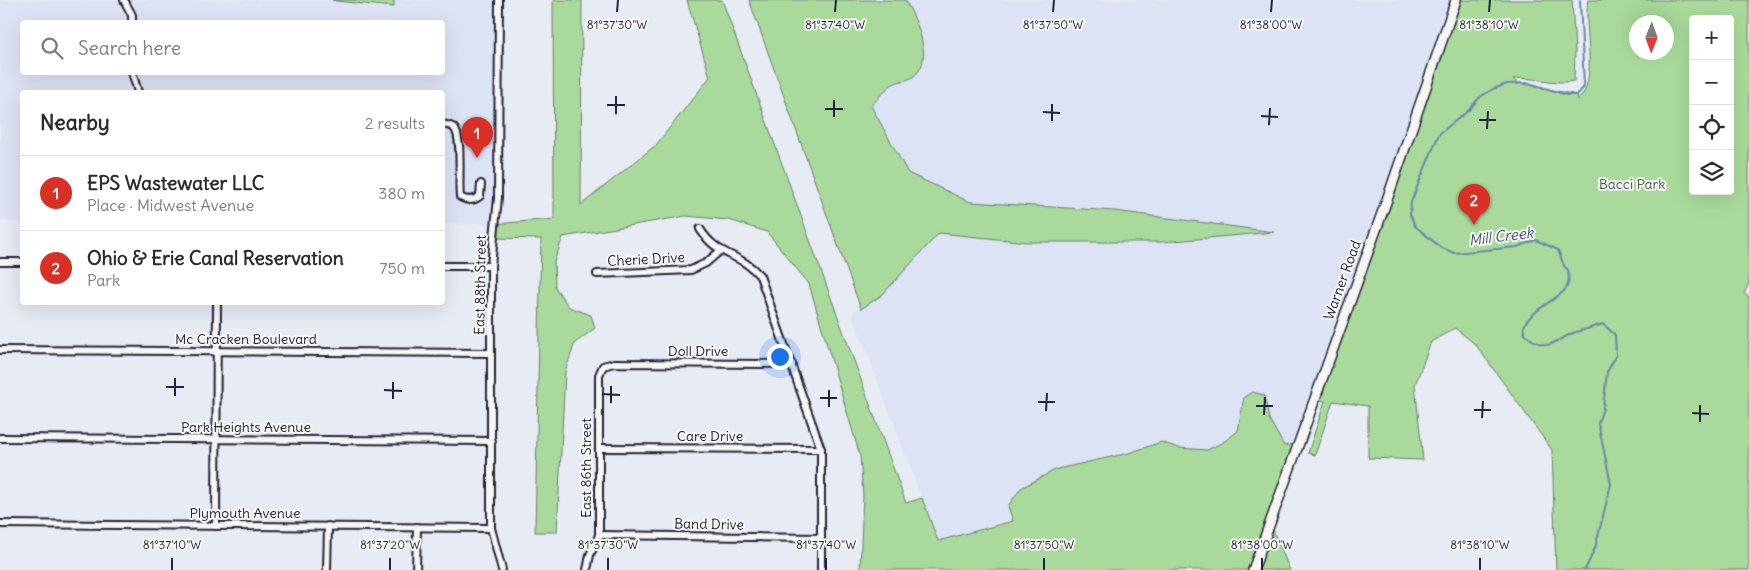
<!DOCTYPE html>
<meta charset="utf-8">
<style>
body{margin:0;font-family:Delius,sans-serif;background:#f2f2f3;color:#2b2b33}
.controls{position:absolute;right:15px;top:15px;display:grid;overflow:hidden;border-radius:5px;box-shadow:0 5px 20px #0002}
.controls button{width:45px;height:45px;display:grid;place-items:center;padding:0;border:0;border-bottom:1px solid #e1e1e2;background:#fff;color:#2b2b33;font:25px sans-serif}
.compass{position:absolute;left:1629px;top:15px;width:45px;height:45px;border-radius:50%;background:#fff;box-shadow:0 5px 20px #0002;rotate:181deg}
.you{position:absolute;left:779px;top:356px;width:18px;height:18px;margin:-12px;border:4px solid #fff;border-radius:50%;background:#1a73e8;box-shadow:0 0 0 8px #1a73e833}
.badge{display:grid;place-items:center;width:32px;height:32px;border-radius:50%;background:#d93025;color:#fff;font-size:16px;font-weight:700}
.pin{position:absolute;translate:-50% -41px;filter:drop-shadow(0 1px 2px #0008)}
.pin::after{content:'';position:absolute;top:26px;width:18px;height:15px;background:inherit;clip-path:polygon(0 0,100% 0,50% 100%)}
.list{margin:0;padding:0;list-style:none}
h2{display:flex;justify-content:space-between;align-items:center;height:65px;margin:0;padding:0 20px;font-size:21px}
h2 small{font-size:16px;font-weight:400;color:#7c7c81}
.list li{display:grid;grid-template-columns:32px 1fr auto;gap:15px;align-items:center;box-sizing:border-box;height:75px;padding:0 20px;border-top:1px solid #e1e1e2}
.list b{display:block;font-size:19px;white-space:nowrap}
.list p{margin:0;font-size:16px;white-space:nowrap;color:#7c7c81}
.list em{font-size:16px;font-style:normal;color:#7c7c81}
.icon{flex:none;width:28px;height:28px;fill:none;stroke:currentColor;stroke-width:2;stroke-linecap:round;stroke-linejoin:round}
.map{position:relative;flex:none;width:1749px;height:570px;overflow:hidden}
.search{position:absolute;background:#fff;box-shadow:0 5px 20px #0002;left:20px;top:20px;width:425px;height:55px;display:flex;align-items:center;gap:12px;box-sizing:border-box;padding:0 18px;border-radius:5px;color:#7c7c81;font-size:19px}
.panel{position:absolute;background:#fff;box-shadow:0 5px 20px #0002;left:20px;top:90px;width:425px;height:215px;border-radius:5px}
.map>svg:first-child{display:block}
.built{fill:#dce3f5;fill-rule:evenodd}
.green{fill:#a9da9b;stroke:#667e6b;fill-rule:evenodd}
.lines{fill:none;stroke-linecap:round;stroke-linejoin:round}
.stream{stroke:#638ba8;stroke-width:2}
.street-casing{stroke:#22223b;stroke-width:10}
.secondary-casing{stroke:#22223b;stroke-width:12}
.street{stroke:#f6f6f2;stroke-width:6}
.secondary{stroke:#f6f6f2;stroke-width:9}
.ticks{fill:none;stroke:#22223b;stroke-width:2}
.labels{text-anchor:middle;dominant-baseline:central;stroke-width:4;stroke-linejoin:round;paint-order:stroke}
.park-label{font-size:14px;fill:#4a5958;stroke:#f6f6f2}
.street-label{font-size:14px;fill:#22223b;stroke:#f6f6f2}
.water-label{font-size:15px;font-style:italic;fill:#435772;stroke:#f6f6f2}
.ticks-label{font-size:12px;text-anchor:middle;fill:#22223b;stroke:#f6f6f2;stroke-width:4;stroke-linejoin:round;paint-order:stroke}
</style>
<div class="map">
<svg width="1749" height="570" viewBox="0 0 1749 570">
<rect width="100%" height="100%" fill="#e7ebf4"/>
<filter id="ink" filterUnits="userSpaceOnUse"><feTurbulence type="fractalNoise" baseFrequency=".02" numOctaves="2"/><feDisplacementMap in="SourceGraphic" scale="10" xChannelSelector="R" yChannelSelector="G"/><feConvolveMatrix kernelMatrix="1 2 1 2 8 2 1 2 1" color-interpolation-filters="sRGB"/></filter>
<g filter="url(#ink)">
<g class="built">
<path d="M 0,0 L 499,0 L 494,224 L 443,224 L 442,92 L 22,92 L 22,221 L 0,221 ZM 22,22 L 442,22 L 442,72 L 22,72 Z"/>
<polygon points="893,0 1456,0 1297,443 938,541 852,313 882,295 838,140 903,73"/>
</g>
<g class="green">
<polygon points="332,0 394,0 394,7 336,1"/>
<polygon points="553,0 582,0 581,205 656,145 710,77 687,0 722,0 906,503 922,498 938,541 1013,521 1008,506 1021,488 1057,469 1129,453 1161,442 1179,448 1207,450 1222,443 1238,431 1244,397 1252,392 1264,395 1269,419 1284,446 1297,443 1269,521 1290,570 860,570 863,495 860,456 809,284 767,232 729,220 686,216 563,237 554,262 555,287 569,307 591,315 595,328 575,343 565,371 557,532 535,532 541,239 493,238 494,224 554,219"/>
<path d="M 749,0 L 905,0 C 916,19 937,63 911,78 C 906,81 898,81 893,84 C 885,89 877,100 871,106 L 908,173 L 970,202 L 1115,211 L 1274,232 L 1162,242 L 1027,242 L 939,233 L 882,295 L 861,309 Z"/>
<path d="M 1456,0 L 1572,0 L 1575,51 L 1574,81 C 1554,85 1533,76 1513,79 L 1519,83 L 1577,95 L 1578,100 C 1599,81 1583,28 1588,0 L 1749,0 L 1749,283 L 1744,294 L 1749,297 L 1749,570 L 1556,570 L 1552,450 L 1476,345 L 1455,328 L 1431,342 L 1415,385 L 1423,460 L 1368,458 L 1368,406 L 1333,401 L 1315,455 L 1308,453 L 1325,401 L 1313,399 ZM 1693,19 L 1730,19 L 1730,191 L 1693,191 ZM 1636,22 L 1666,22 L 1666,52 L 1636,52 Z"/>
</g>
<g class="lines">
<path class="stream" d="M 1580,0 L 1584,87 L 1577,95 L 1567,95 L 1529,83 L 1507,84 L 1493,89 L 1480,97 L 1469,110 L 1439,134 L 1411,202 L 1410,214 L 1415,226 L 1440,247 L 1454,253 L 1517,247 L 1536,240 L 1558,250 L 1564,266 L 1568,270 C 1569,278 1570,285 1563,292 C 1556,299 1511,322 1527,336 C 1532,341 1542,345 1549,345 L 1573,333 L 1603,324 L 1615,335 L 1616,356 L 1607,372 L 1603,408 L 1598,423 L 1611,484 L 1595,548 L 1585,570"/>
<defs>
<g id="street">
<polyline points="124,0 132,15 132,22"/>
<polyline points="499,0 498,198 491,266 491,528 502,570"/>
<polyline points="132,72 138,92"/>
<path d="M 442,124 C 446,125 451,125 454,128 C 463,137 458,183 460,197 C 467,201 474,201 480,196 L 481,184"/>
<path d="M 700,229 C 718,258 740,252 760,276 L 821,449 L 821,570"/>
<polyline points="0,262 22,262"/>
<polyline points="442,266 491,266"/>
<polyline points="597,274 691,270 706,263 720,251"/>
<polyline points="0,350 491,353"/>
<polyline points="0,438 492,441"/>
<polyline points="599,448 821,449"/>
<polyline points="0,524 491,528"/>
<polyline points="216,526 217,302"/>
<polyline points="599,535 820,538"/>
<polyline points="327,570 328,526"/>
<polyline points="416,570 417,527"/>
<polyline points="587,570 590,555 599,535 599,375 603,366 614,363 792,364"/>
</g>
<polyline id="secondary" points="1253,570 1389,194 1456,0"/>
</defs>
<use href="#street" class="street-casing"/>
<use href="#secondary" class="secondary-casing"/>
<use href="#street" class="street"/>
<use href="#secondary" class="secondary"/>
</g>
</g>
<path class="ticks" d="M 617,12 L 618,0M 835,12 L 836,0M 1053,12 L 1054,0M 1271,12 L 1272,0M 1489,12 L 1490,0M 607,105 L 625,105M 825,109 L 843,109M 1043,112 L 1060,113M 616,114 L 616,96M 1261,116 L 1278,117M 834,117 L 834,100M 1479,120 L 1496,120M 1052,121 L 1052,104M 1269,125 L 1270,108M 1487,129 L 1488,111M 166,387 L 184,387M 384,390 L 402,391M 602,394 L 620,395M 175,396 L 175,378M 820,398 L 837,398M 393,399 L 393,382M 1038,402 L 1055,402M 611,403 L 611,386M 1256,406 L 1273,406M 829,407 L 829,390M 1474,410 L 1491,410M 1046,411 L 1047,393M 1692,413 L 1709,414M 1264,415 L 1265,397M 1482,418 L 1483,401M 1700,422 L 1700,405M 172,570 L 172,558M 390,570 L 390,558M 608,570 L 608,558M 826,570 L 826,558M 1044,570 L 1044,558M 1262,570 L 1262,558M 1480,570 L 1480,558"/>
<g class="labels">
<g class="park-label">
<text x="1632" y="184">Bacci Park</text>
</g>
<g class="street-label">
<text transform="translate(646 259) rotate(-3)">Cherie Drive</text>
<text transform="translate(1342 280) rotate(-70)">Warner Road</text>
<text transform="translate(480 285) rotate(-89)">East 88th Street</text>
<text x="246" y="339">Mc Cracken Boulevard</text>
<text x="698" y="351">Doll Drive</text>
<text x="246" y="427">Park Heights Avenue</text>
<text x="710" y="436">Care Drive</text>
<text transform="translate(586 468) rotate(-90)">East 86th Street</text>
<text x="245" y="513">Plymouth Avenue</text>
<text transform="translate(709 524) rotate(1)">Band Drive</text>
</g>
<g class="water-label">
<text transform="translate(1501 236) rotate(-7)">Mill Creek</text>
</g>
</g>
<g class="ticks-label">
<text x="617" y="29">81°37'30"W</text>
<text x="835" y="29">81°37'40"W</text>
<text x="1053" y="29">81°37'50"W</text>
<text x="1271" y="29">81°38'00"W</text>
<text x="1489" y="29">81°38'10"W</text>
<text x="172" y="549">81°37'10"W</text>
<text x="390" y="549">81°37'20"W</text>
<text x="608" y="549">81°37'30"W</text>
<text x="826" y="549">81°37'40"W</text>
<text x="1044" y="549">81°37'50"W</text>
<text x="1262" y="549">81°38'00"W</text>
<text x="1480" y="549">81°38'10"W</text>
</g>
</svg>
<div class="controls">
<button>+</button>
<button>−</button>
<button><svg class="icon" aria-label="locate" viewBox="0 0 24 24"><circle cx="12" cy="12" r="6"/><path d="M12 2v4M12 18v4M2 12h4M18 12h4"/></svg></button>
<button><svg class="icon" aria-label="layers" viewBox="0 0 24 24"><path d="M12 4l9 5-9 5-9-5zM3 14l9 5 9-5"/></svg></button>
</div>
<svg class="compass" viewBox="-18 -18 36 36"><path d="M0-13l5 13h-10z" fill="#e53935"/><path d="M0 13l5-13h-10z" fill="#7c7c81"/></svg>
<div class="you"></div>
<div class="pin badge" style="left:477px;top:158px">1</div>
<div class="pin badge" style="left:1474px;top:225px">2</div>
<div class="search"><svg class="icon" aria-label="search" viewBox="0 0 24 24"><circle cx="10" cy="10" r="6"/><path d="M15 15l6 6"/></svg>Search here</div>
<section class="panel">
<h2>Nearby<small>2 results</small></h2>
<ul class="list">
<li><span class="badge">1</span><div><b>EPS Wastewater LLC</b><p>Place · Midwest Avenue</p></div><em>380 m</em></li>
<li><span class="badge">2</span><div><b>Ohio &amp; Erie Canal Reservation</b><p>Park</p></div><em>750 m</em></li>
</ul>
</section>
</div>
